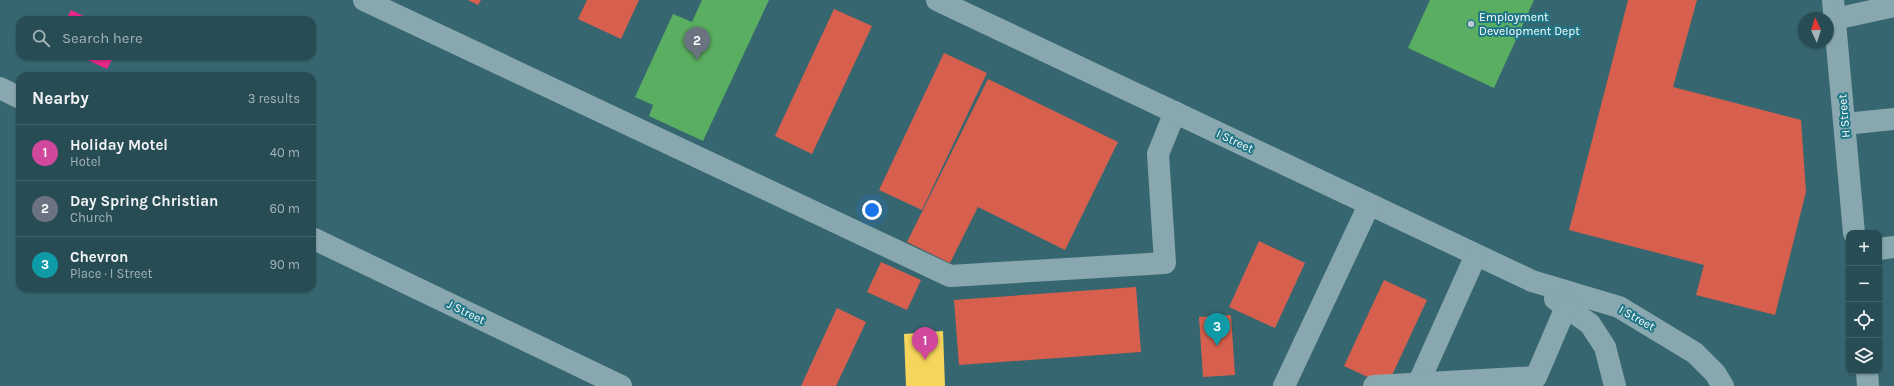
<!DOCTYPE html>
<meta charset="utf-8">
<style>
body{margin:0;font-family:Karla,sans-serif;background:#30535a;color:#f1f3f6}
.controls{position:absolute;right:12px;bottom:12px;display:grid;overflow:hidden;border-radius:8px;box-shadow:0 1px 3px #0004}
.controls button{width:36px;height:36px;display:grid;place-items:center;padding:0;border:0;border-bottom:1px solid #44636a;background:#284c53;color:#f1f3f6;font:20px sans-serif}
.compass{position:absolute;left:1798px;top:12px;width:36px;height:36px;border-radius:50%;background:#284c53;box-shadow:0 1px 3px #0004;rotate:356deg}
.you{position:absolute;left:872px;top:210px;width:14px;height:14px;margin:-10px;border:3px solid #fff;border-radius:50%;background:#1a73e8;box-shadow:0 0 0 6px #1a73e833}
.badge{display:grid;place-items:center;width:26px;height:26px;border-radius:50%;background:#8abfa5;color:#fff;font-size:13px;font-weight:700}
.pin{position:absolute;translate:-50% -33px;filter:drop-shadow(0 1px 2px #0008)}
.pin::after{content:'';position:absolute;top:21px;width:14px;height:12px;background:inherit;clip-path:polygon(0 0,100% 0,50% 100%)}
.list{margin:0;padding:0;list-style:none}
h2{display:flex;justify-content:space-between;align-items:center;height:52px;margin:0;padding:0 16px;font-size:17px}
h2 small{font-size:13px;font-weight:400;color:#a5b4b8}
.list li{display:grid;grid-template-columns:26px 1fr auto;gap:12px;align-items:center;box-sizing:border-box;height:56px;padding:0 16px;border-top:1px solid #44636a}
.list b{display:block;font-size:15px;white-space:nowrap}
.list p{margin:0;font-size:13px;white-space:nowrap;color:#a5b4b8}
.list em{font-size:13px;font-style:normal;color:#a5b4b8}
.icon{flex:none;width:22px;height:22px;fill:none;stroke:currentColor;stroke-width:2;stroke-linecap:round;stroke-linejoin:round}
.map{position:relative;flex:none;width:1894px;height:386px;overflow:hidden}
.search{position:absolute;background:#284c53;box-shadow:0 1px 3px #0004;left:16px;top:16px;width:300px;height:44px;display:flex;align-items:center;gap:10px;box-sizing:border-box;padding:0 14px;border-radius:12px;color:#a5b4b8;font-size:15px}
.panel{position:absolute;background:#284c53;box-shadow:0 1px 3px #0004;left:16px;top:72px;width:300px;height:220px;border-radius:12px}
.map>svg:first-child{display:block}
.homes{fill:#f6d55c}
.shops{fill:#d6604d}
.health{fill:#e7298a}
.public{fill:#5aae61}
.lines{fill:none;stroke-linecap:round;stroke-linejoin:round}
.minor{stroke:#89a7ae;stroke-width:22}
.poi-dot{fill:#b9c9cd;stroke:#1e7687;stroke-width:1.5}
.labels{text-anchor:middle;dominant-baseline:central;stroke-width:4;stroke-linejoin:round;paint-order:stroke}
.poi-label{font-size:12px;fill:#fff;stroke:#1e7687;text-anchor:start}
.street-label{font-size:12px;fill:#fff;stroke:#1e7687}
</style>
<div class="map">
<svg width="1894" height="386" viewBox="0 0 1894 386">
<rect width="100%" height="100%" fill="#36666f"/>
<polygon class="homes" points="943,331 945,386 906,386 904,334"/>
<g class="shops">
<polygon points="468,0 481,0 478,5"/>
<polygon points="587,0 639,0 621,39 578,19"/>
<polygon points="1628,0 1697,0 1673,87 1801,120 1806,192 1775,315 1696,295 1704,265 1569,230"/>
<polygon points="834,9 872,26 812,154 775,136"/>
<polygon points="944,53 987,73 922,210 879,190"/>
<polygon points="988,79 1118,142 1065,250 978,207 950,263 907,242"/>
<polygon points="1259,241 1305,263 1275,328 1229,307"/>
<polygon points="881,262 921,280 907,310 867,292"/>
<polygon points="1384,280 1427,300 1387,386 1344,366"/>
<polygon points="1136,287 1141,352 959,365 954,300"/>
<polygon points="837,308 866,322 836,386 801,386"/>
<polygon points="1231,315 1235,375 1203,377 1199,317"/>
</g>
<g class="health">
<polygon points="71,10 92,20 66,20"/>
<polygon points="79,56 114,56 107,69"/>
</g>
<g class="public">
<polygon points="702,0 769,0 703,141 649,116 653,105 635,97 673,14 692,22"/>
<polygon points="1430,0 1534,0 1494,88 1408,48"/>
</g>
<g class="lines">
<g class="minor">
<polyline points="364,0 950,276 1165,263 1158,154 1175,112"/>
<polyline points="937,0 1532,281 1619,307 1695,353 1715,373 1723,386"/>
<polyline points="1833,0 1854,233"/>
<polyline points="1835,19 1894,6"/>
<polyline points="0,88 20,98"/>
<polyline points="1845,124 1894,119"/>
<polyline points="312,238 621,386"/>
<polyline points="1879,249 1894,247"/>
<polyline points="1555,299 1590,324 1605,347 1615,386"/>
<polyline points="1867,371 1868,386"/>
<polyline points="1418,384 1476,255"/>
<polyline points="1284,386 1369,205"/>
<polyline points="1374,386 1536,377 1566,307"/>
</g>
</g>
<circle class="poi-dot" cx="1471" cy="24" r="4"/>
<g class="labels">
<g class="poi-label">
<text x="1479" y="17">Employment<tspan x="1479" dy="14">Development Dept</tspan></text>
</g>
<g class="street-label">
<text transform="translate(1844 116) rotate(-95)">H Street</text>
<text transform="translate(1235 141) rotate(25)">I Street</text>
<text transform="translate(466 312) rotate(26)">J Street</text>
<text transform="translate(1637 318) rotate(29)">I Street</text>
</g>
</g>
</svg>
<div class="controls">
<button>+</button>
<button>−</button>
<button><svg class="icon" aria-label="locate" viewBox="0 0 24 24"><circle cx="12" cy="12" r="6"/><path d="M12 2v4M12 18v4M2 12h4M18 12h4"/></svg></button>
<button><svg class="icon" aria-label="layers" viewBox="0 0 24 24"><path d="M12 4l9 5-9 5-9-5zM3 14l9 5 9-5"/></svg></button>
</div>
<svg class="compass" viewBox="-18 -18 36 36"><path d="M0-13l5 13h-10z" fill="#e53935"/><path d="M0 13l5-13h-10z" fill="#a5b4b8"/></svg>
<div class="you"></div>
<div class="pin badge" style="left:925px;top:360px;background:#d1479c">1</div>
<div class="pin badge" style="left:697px;top:60px;background:#6b7280">2</div>
<div class="pin badge" style="left:1217px;top:346px;background:#0f9aa8">3</div>
<div class="search"><svg class="icon" aria-label="search" viewBox="0 0 24 24"><circle cx="10" cy="10" r="6"/><path d="M15 15l6 6"/></svg>Search here</div>
<section class="panel">
<h2>Nearby<small>3 results</small></h2>
<ul class="list">
<li><span class="badge" style="background:#d1479c">1</span><div><b>Holiday Motel</b><p>Hotel</p></div><em>40 m</em></li>
<li><span class="badge" style="background:#6b7280">2</span><div><b>Day Spring Christian</b><p>Church</p></div><em>60 m</em></li>
<li><span class="badge" style="background:#0f9aa8">3</span><div><b>Chevron</b><p>Place · I Street</p></div><em>90 m</em></li>
</ul>
</section>
</div>
